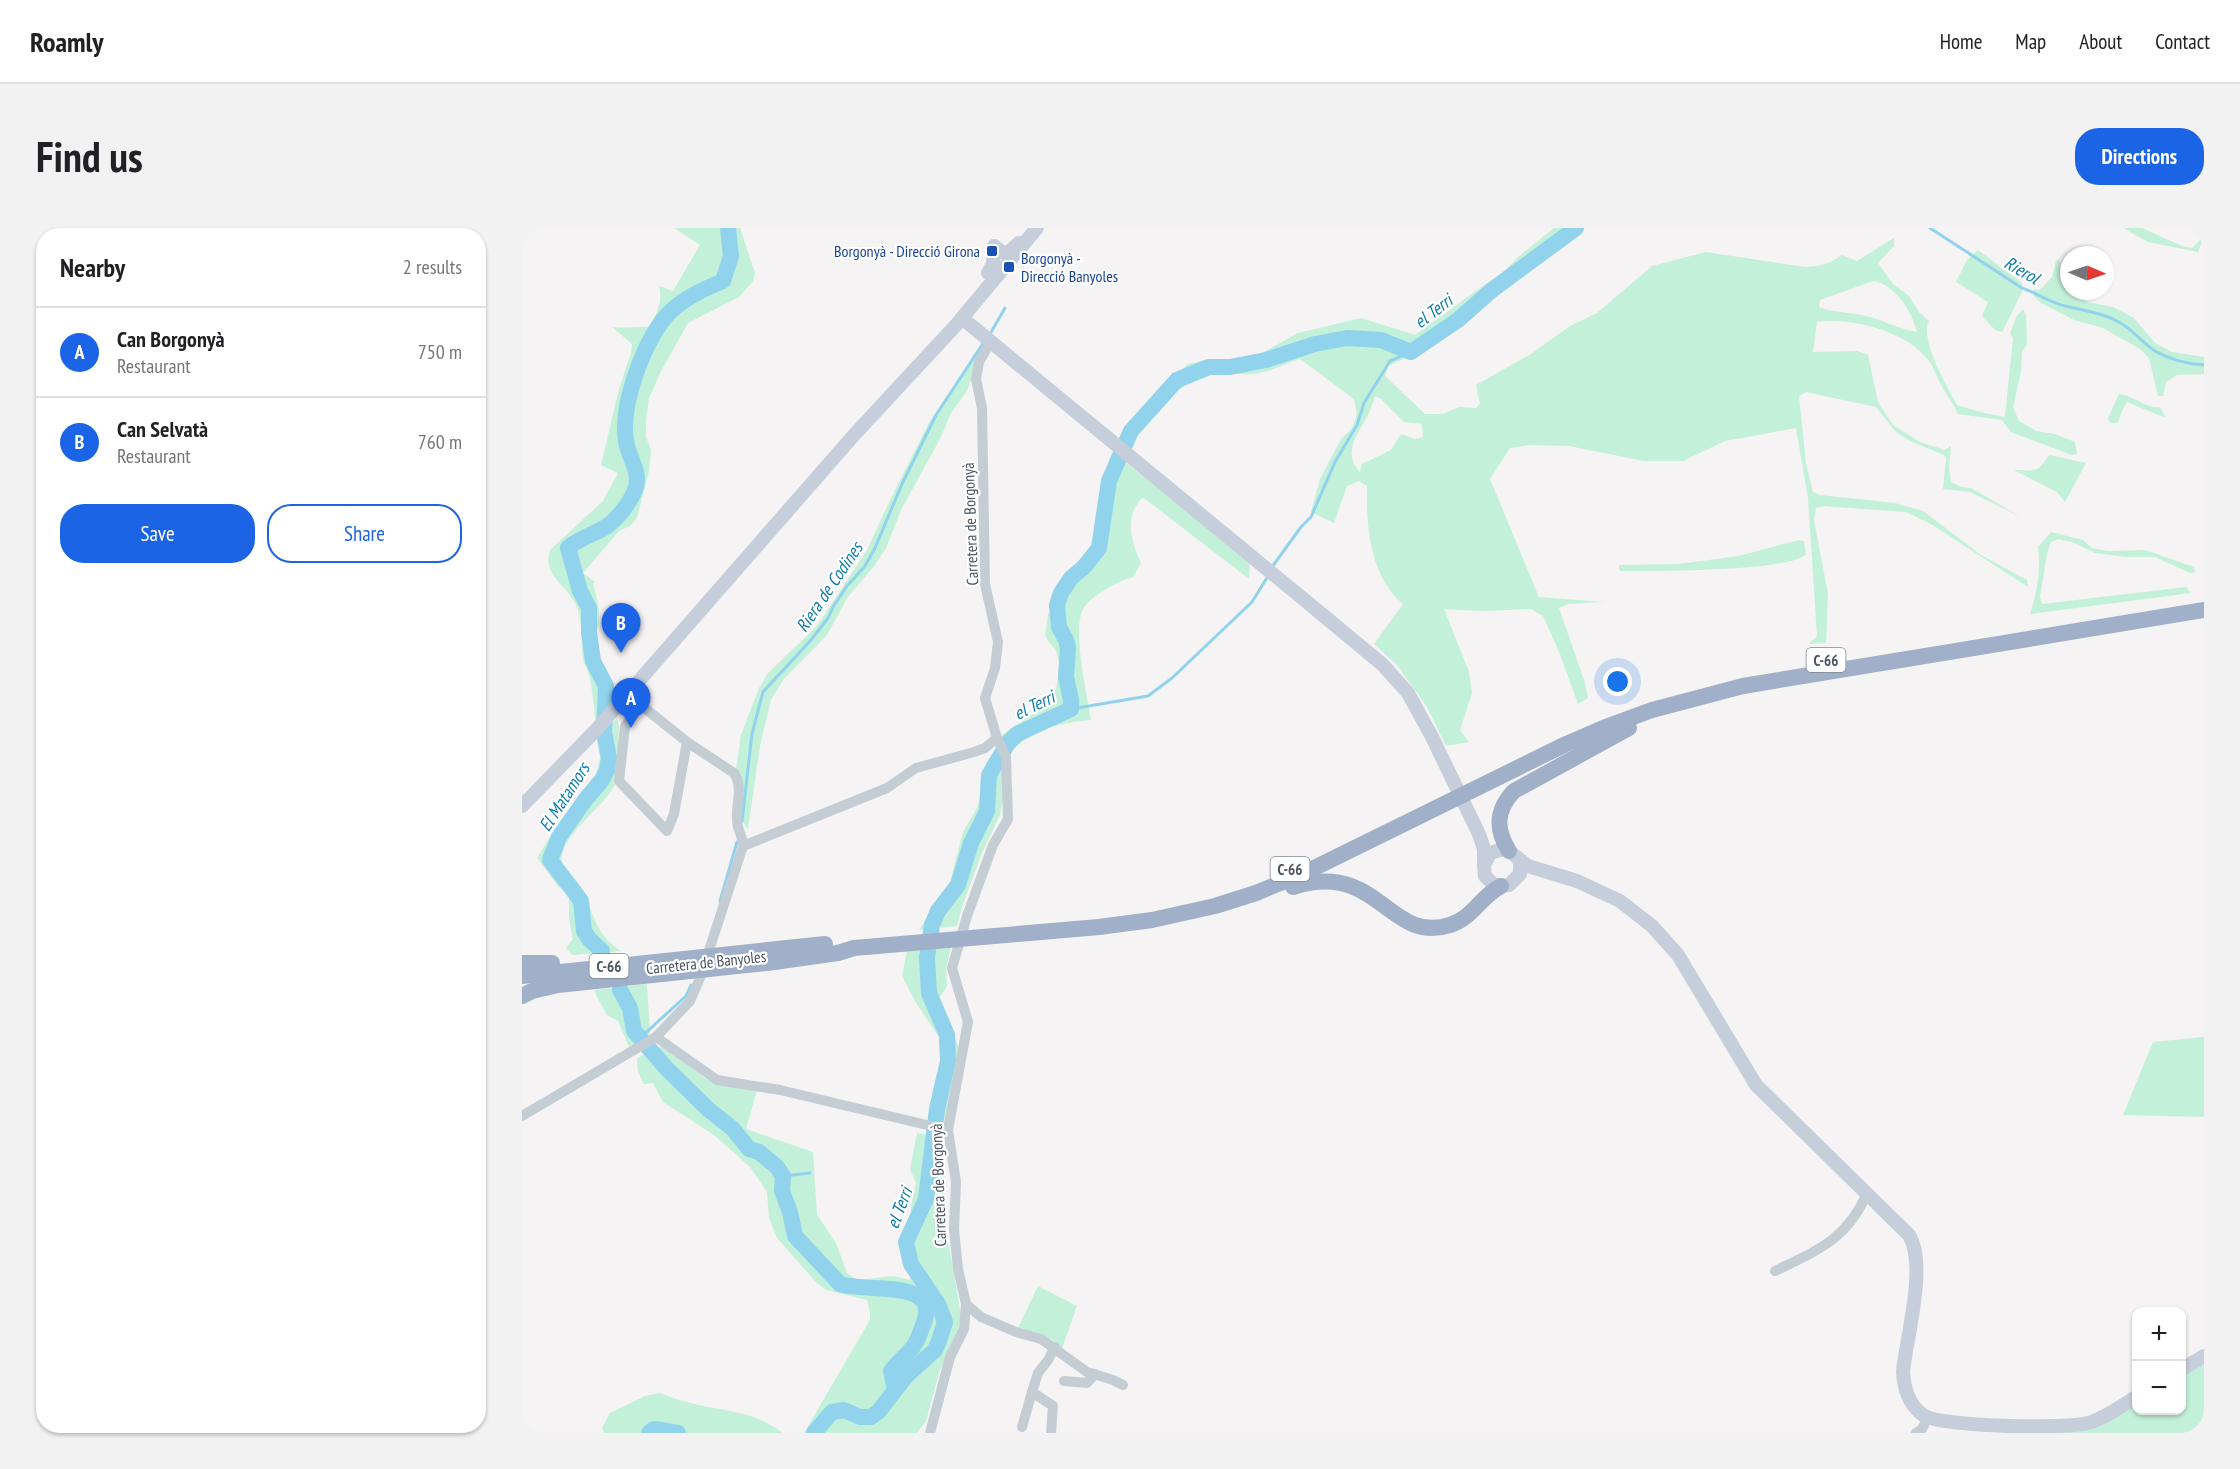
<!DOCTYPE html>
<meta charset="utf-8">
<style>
body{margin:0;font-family:"PT Sans Narrow",sans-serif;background:#f2f2f2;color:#202124}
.controls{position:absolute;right:18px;bottom:18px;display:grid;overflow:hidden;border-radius:12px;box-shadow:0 2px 4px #0004}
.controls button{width:54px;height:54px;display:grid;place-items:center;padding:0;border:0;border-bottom:2px solid #e0e0e0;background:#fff;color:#202124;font:30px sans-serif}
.compass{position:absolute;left:1538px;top:18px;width:54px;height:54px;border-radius:50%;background:#fff;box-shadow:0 2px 4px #0004;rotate:92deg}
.you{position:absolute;left:1096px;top:454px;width:21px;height:21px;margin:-15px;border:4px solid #fff;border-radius:50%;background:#1a73e8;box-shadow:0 0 0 9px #1a73e833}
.badge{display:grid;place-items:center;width:39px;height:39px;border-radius:50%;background:#1c64e6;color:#fff;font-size:20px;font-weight:700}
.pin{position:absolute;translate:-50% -50px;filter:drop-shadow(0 2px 3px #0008)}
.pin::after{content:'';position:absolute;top:32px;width:21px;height:18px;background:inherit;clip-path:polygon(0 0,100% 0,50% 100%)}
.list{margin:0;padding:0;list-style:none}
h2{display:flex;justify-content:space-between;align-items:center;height:78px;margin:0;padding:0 24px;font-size:26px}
h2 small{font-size:20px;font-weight:400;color:#757577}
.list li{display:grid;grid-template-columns:39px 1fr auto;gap:18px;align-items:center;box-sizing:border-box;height:90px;padding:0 24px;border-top:2px solid #e0e0e0}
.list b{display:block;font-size:22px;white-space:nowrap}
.list p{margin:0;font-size:20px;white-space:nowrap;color:#757577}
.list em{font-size:20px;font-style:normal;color:#757577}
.actions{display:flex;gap:12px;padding:18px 24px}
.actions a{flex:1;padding:14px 0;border:2px solid #1c64e6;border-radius:24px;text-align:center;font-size:21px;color:#1c64e6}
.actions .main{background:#1c64e6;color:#fff}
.map{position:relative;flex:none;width:1682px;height:1205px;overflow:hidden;border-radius:24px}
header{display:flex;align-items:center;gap:36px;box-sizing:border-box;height:84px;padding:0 30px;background:#fff;border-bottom:2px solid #e0e0e0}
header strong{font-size:28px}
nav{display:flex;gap:33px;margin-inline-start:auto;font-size:21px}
.intro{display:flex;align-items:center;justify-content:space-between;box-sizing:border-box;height:144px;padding:0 36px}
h1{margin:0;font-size:42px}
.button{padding:15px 27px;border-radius:24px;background:#1c64e6;color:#fff;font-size:21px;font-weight:700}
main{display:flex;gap:36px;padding:0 36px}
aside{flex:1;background:#fff;border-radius:24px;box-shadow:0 2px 4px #0004}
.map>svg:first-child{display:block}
.green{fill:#c3f0d8;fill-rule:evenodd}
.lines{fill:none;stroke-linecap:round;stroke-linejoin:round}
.stream{stroke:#91d2ed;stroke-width:3}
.river{stroke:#91d2ed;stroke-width:16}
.minor{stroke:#c4ccd4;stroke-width:10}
.secondary{stroke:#c6cedb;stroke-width:14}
.trunk{stroke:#9fb0c8;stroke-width:16}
.transit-dot{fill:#1a4fb4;stroke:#fff;stroke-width:2}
.labels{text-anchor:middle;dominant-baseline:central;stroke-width:4.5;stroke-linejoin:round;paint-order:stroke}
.shield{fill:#fff;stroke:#808790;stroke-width:1.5}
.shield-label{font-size:15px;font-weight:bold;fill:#4a5461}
.transit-label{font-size:16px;fill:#164399;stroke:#fff;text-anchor:end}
.street-label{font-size:16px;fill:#4a5461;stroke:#fff}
.water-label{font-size:18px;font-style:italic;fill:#0d7ca9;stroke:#fff}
</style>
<header>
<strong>Roamly</strong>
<nav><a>Home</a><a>Map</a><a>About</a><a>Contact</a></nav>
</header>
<div class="intro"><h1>Find us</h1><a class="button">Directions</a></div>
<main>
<aside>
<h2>Nearby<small>2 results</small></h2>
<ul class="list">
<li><span class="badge">A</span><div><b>Can Borgonyà</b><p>Restaurant</p></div><em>750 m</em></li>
<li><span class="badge">B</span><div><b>Can Selvatà</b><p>Restaurant</p></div><em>760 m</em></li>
</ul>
<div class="actions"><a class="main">Save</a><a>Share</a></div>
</aside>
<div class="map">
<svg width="1682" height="1205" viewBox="0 0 1682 1205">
<rect width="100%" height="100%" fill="#f5f3f3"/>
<g class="green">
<path d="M 152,0 L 218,0 L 233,45 L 231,53 L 217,69 L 166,95 L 139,143 L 127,170 L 124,192 L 124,209 L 129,222 L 127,243 L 115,290 L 108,298 L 97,303 L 61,345 L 73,354 L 71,356 C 75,368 79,387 76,398 C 75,405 72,409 73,417 C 78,435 89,451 95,470 L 74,494 C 71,478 71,460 66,444 C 65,439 62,436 61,431 C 59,414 61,387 52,373 C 42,356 20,345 28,322 L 81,273 L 96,245 L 79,237 L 97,161 L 109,125 L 110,116 L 90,99 C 103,101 114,98 128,99 C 135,85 141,74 137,58 L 151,63 L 178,17 Z"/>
<path d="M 1032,0 L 1061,0 L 1003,41 L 962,79 L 947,86 L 905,120 L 866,138 L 863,148 L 903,186 L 921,186 L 937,179 L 954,180 L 958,176 L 954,157 L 1009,126 L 1048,98 L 1075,85 L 1130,38 L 1184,24 L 1283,39 L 1295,38 L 1309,34 L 1320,27 L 1335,33 L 1372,10 L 1372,18 L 1356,35 L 1371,56 L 1387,68 L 1397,84 L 1407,93 C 1397,111 1426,160 1435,177 L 1462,185 L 1483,189 L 1491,110 L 1488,106 L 1494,89 L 1501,81 L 1504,87 L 1505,116 L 1500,124 L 1499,144 L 1491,179 L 1497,193 L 1514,203 L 1533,206 L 1553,214 L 1555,226 L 1550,227 L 1489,204 L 1480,192 L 1436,186 C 1431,175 1425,167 1419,157 C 1415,149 1412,139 1406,132 C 1384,103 1330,89 1295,94 L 1291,124 L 1335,123 L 1346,127 L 1356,174 L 1371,197 L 1398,214 L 1423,222 L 1429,218 L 1427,240 L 1429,254 L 1439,259 L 1449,260 L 1499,289 L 1448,264 L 1421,261 L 1424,230 L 1422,227 L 1388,213 L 1374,204 L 1354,179 L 1284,164 L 1277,168 L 1284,236 L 1291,264 L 1298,267 L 1373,275 L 1401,283 L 1459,327 L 1505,352 L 1506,359 L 1409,296 L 1384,284 L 1301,278 L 1294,280 L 1292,292 L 1306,366 L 1304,415 L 1287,416 L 1295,408 L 1286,270 L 1274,200 L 1203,213 L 1161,233 L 1122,233 L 1047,218 L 1009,217 L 988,220 L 968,251 L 1017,369 L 1082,374 L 1046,376 L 1037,380 L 1063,455 L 1066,470 L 1056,476 L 1038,426 L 1021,388 L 1009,381 L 962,383 L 922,381 L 947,444 L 950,465 L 938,502 L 947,514 L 924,518 L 905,479 L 875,437 L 852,416 L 881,376 C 848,348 844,299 845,258 L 837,253 L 825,258 L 812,295 L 789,284 L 798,251 L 819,211 L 830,200 L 835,187 L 832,171 L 778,131 C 762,136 746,145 729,146 C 714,147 704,143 687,147 C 650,156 628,193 604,220 L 595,212 L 634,164 L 666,136 L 687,131 L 715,131 L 740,125 L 776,105 L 839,90 L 893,107 L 962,57 L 977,49 L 996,29 ZM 1351,53 C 1373,56 1390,83 1395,104 C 1377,101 1361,92 1344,88 C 1329,84 1313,85 1297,79 L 1298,72 ZM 853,168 L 859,171 L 882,194 L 900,196 L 901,209 L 893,211 L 879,206 L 869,222 L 840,236 L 838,244 C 819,225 837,204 846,187 C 849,181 851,174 853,168 Z"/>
<polygon points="1601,0 1620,0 1660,18 1670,20 1682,8 1676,24 1626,14"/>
<polygon points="1456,22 1500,55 1500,64 1480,104 1473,102 1460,88 1466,74 1434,54 1445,32"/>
<polygon points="1537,31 1540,52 1548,65 1566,74 1591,79 1612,90 1633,115 1650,124 1682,129 1682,146 1655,147 1644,154 1641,168 1636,168 1627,130 1618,121 1581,100 1552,92 1519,75 1511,67 1512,61 1518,62 1530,49 1534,33"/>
<polygon points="459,116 464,119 457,130 445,163 429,185 418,211 379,282 364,320 353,337 326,369 305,407 262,451 249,472 238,518 226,601 217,588 214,542 219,507 237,460 246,445 295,398 345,322 370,268 407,195"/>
<path d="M 1597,166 C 1612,167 1623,181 1638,179 L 1644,190 L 1605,174 L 1599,185 L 1596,195 L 1589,195 L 1586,191 L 1587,188 Z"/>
<path d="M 590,224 L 728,332 L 727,351 L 622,270 L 619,271 C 602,291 609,313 619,335 L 611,349 C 598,352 568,368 561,381 C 550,403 565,466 569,492 C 532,495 508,503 482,530 L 482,568 L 478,587 L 460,625 L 440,679 L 435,698 L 397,702 L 428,654 L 441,604 L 455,580 L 462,553 L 464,535 L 472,524 L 480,507 L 524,477 L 534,461 L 538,438 L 534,423 L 523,408 L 526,387 L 544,345 L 570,324 L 572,319 L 580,294 L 580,254 Z"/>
<path d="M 1528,227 L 1564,235 L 1543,274 L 1535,264 L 1492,242 C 1500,242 1512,244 1518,239 C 1523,235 1523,231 1528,227 Z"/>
<path d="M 1529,304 L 1561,312 L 1570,320 L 1586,323 L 1623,322 L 1672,339 L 1673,344 L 1668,345 L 1633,329 L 1605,329 L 1573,325 L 1550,314 L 1536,311 L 1529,314 L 1525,326 L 1518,369 L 1520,376 L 1664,359 L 1669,365 L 1508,386 C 1515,364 1519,342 1516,319 Z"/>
<path d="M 1277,312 L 1282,313 L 1284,326 C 1268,344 1129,343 1099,343 L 1097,341 L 1097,337 L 1157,336 L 1217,328 Z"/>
<path d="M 95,490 L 97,499 C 95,516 99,537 94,554 C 87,576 36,608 40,633 C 43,646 59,653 63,666 C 73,692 75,707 99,723 L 51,727 L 44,720 L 51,711 L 47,690 L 47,666 L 36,658 L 15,630 L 31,604 L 74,546 L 78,530 L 75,511 Z"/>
<polygon points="429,718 424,742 425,758 417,771 437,820 422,897 423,994 439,1087 436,1103 417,1145 404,1193 395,1205 282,1205 348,1092 348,1084 345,1072 304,1062 293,1053 255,1010 247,990 245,964 228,939 192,907 141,874 131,855 122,856 116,844 115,831 128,821 141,819 184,851 196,855 235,862 224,901 291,924 295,987 314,1015 325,1045 335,1052 372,1048 387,1052 392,1048 384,1012 389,995 389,978 394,955 388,941 395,905 406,907 420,847 417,809 393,773 380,748 385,723"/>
<polygon points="125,756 128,806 108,821 96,793 85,787 74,767 73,762"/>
<polygon points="1682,809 1682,889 1601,887 1631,814"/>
<polygon points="516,1058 555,1078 540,1120 529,1111 496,1100"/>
<polygon points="1682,1134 1682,1205 1479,1205 1484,1201 1566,1201 1614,1173 1614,1182 1660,1182 1660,1147"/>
<path d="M 138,1165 C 147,1168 156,1172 165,1174 C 200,1184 229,1181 261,1205 L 82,1205 L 80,1200 L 88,1185 L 123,1168 Z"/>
</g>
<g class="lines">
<g class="stream">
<path d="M 1408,0 L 1500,60 C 1515,65 1529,75 1543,78 C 1560,82 1577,84 1593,92 C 1609,99 1618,113 1633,123 C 1647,131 1666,136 1682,137"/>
<polyline points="468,106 483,80"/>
<polyline points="750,339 779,299 789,289 813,234 835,197 842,175 868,133 889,124"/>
<polyline points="549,481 626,468 650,450 730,374 746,348"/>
<polyline points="220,593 230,506 241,464 289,412 306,390 311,379 325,358 343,338 353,320 380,256 414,187 462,114"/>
<polyline points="198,673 215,614"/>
<polyline points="118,810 164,768 169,757"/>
<polyline points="261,948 288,945"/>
<polyline points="406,953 411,951"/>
</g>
<g class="river">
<path d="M 80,723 L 67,711 L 62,703 L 59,673 L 28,632 L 37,609 L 63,572 L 80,552 L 85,542 L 87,530 L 82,504 L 84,458 L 71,433 L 67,404 L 67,380 L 58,363 L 46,320 C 56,311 70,307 82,300 C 94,293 108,275 113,262 C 120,245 106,229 104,213 C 98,177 123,108 149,83 C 164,69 182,61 201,53 L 209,28 L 206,0"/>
<path d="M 98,762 L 108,780 L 112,803 L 145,841 L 187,882 L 211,901 L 227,921 L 237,924 L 255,939 L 261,948 L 260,963 L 268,984 L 273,1008 L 318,1056 C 342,1065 421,1049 401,1097 C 398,1104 396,1113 391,1119 C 385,1127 376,1133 369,1143 L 373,1162"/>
<polyline points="127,1205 132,1201 156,1205"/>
<polyline points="292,1205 310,1184 322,1182 338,1189 349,1189 357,1183 384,1148 413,1122 417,1113 423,1094 416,1076 389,1036 384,1014 404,971 415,881 426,833 425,807 407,765 405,729 410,697 416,683 436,657 449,615 465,583 467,547 486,515 495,506 549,481 549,472 544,449 546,420 544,412 537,399 535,377 539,365 549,350 562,339 577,320 587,253 609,203 655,152 687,139 708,139 744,132 793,116 825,110 859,112 889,124 936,92 970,62 1054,0"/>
</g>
<g class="minor">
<polyline points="0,5 2,0"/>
<polyline points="221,618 365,560 394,540 452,524 463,520 475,510"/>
<polyline points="134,809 195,852 258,862 426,902"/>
<path d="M 0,888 L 134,809 L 168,773 L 178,750 L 221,618 C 221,610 218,606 216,599 C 211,581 223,561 212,545 L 165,514 L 119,477 L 103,498 L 97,553 L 145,603 L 152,586 L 165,514"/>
<path d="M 1253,1043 C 1294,1023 1326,1011 1345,965"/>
<polyline points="444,1076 459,1089 494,1104 519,1111 565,1144 591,1152 601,1157"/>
<polyline points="542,1153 565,1155 573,1146"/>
<polyline points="500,1199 510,1164"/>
<polyline points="408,1205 428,1129 442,1101 444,1076 436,1041 432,1001 434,954 426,902 446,794 430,740 445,688 471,617 486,591 484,529 475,510 463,470 473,440 476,414 463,356 460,180 454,151 457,134 468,115"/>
<polyline points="529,1205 531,1178 510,1164 516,1145 526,1132 533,1119"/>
<polyline points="1394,1205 1400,1201 1406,1189"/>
</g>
<g class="secondary">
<polyline points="472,18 480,24 486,25 497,15"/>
<polyline points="466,45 471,36 472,18"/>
<polyline points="440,90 802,388 861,437 886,465 910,509 957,606 962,621 962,635"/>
<polyline points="0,578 74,502 332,207 435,96 515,0"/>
<path d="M 996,630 L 998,635 L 998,646 L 987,657 L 979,658 L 971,656 L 963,648 L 962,637 L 967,627 L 971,624 L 982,621 L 987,623 L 1006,638 L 1055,653 L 1098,673 L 1130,698 L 1156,727 L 1234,857 L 1387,1007 C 1405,1036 1385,1108 1381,1143 C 1382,1160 1386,1176 1401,1187 C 1419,1199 1543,1201 1566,1195 C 1584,1190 1599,1178 1614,1169"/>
<polyline points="1660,1141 1682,1128"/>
</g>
<g class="trunk">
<path d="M 987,623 C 973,601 974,582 992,563 L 1107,500"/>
<path d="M 771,659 C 790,653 810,651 829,658 C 866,671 883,711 928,697 C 951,690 959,668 979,658"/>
<polyline points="0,735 30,735"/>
<polyline points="0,748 303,716"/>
<polyline points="0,768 10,763 36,757 245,735 316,725 332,720 577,699 630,692 693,678 734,665 780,646 1042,517 1081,500 1130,482 1221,458 1682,382"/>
</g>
</g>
<g class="transit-dot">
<rect x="464" y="17" width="12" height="12" rx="3"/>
<rect x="481" y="33" width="12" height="12" rx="3"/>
</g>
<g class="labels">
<g class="shield">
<rect x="1284.5" y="420" width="39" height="24" rx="4.5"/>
<rect x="748.5" y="629" width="39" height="24" rx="4.5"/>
<rect x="67.5" y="726" width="39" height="24" rx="4.5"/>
</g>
<g class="shield-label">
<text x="1304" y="432">C-66</text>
<text x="768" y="641">C-66</text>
<text x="87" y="738">C-66</text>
</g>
<g class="transit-label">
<text x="458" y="23">Borgonyà - Direcció Girona</text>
<text x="499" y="30" text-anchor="start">Borgonyà -<tspan x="499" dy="18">Direcció Banyoles</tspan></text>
</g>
<g class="street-label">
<text transform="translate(448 296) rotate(-92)">Carretera de Borgonyà</text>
<text transform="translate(184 734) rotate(-6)">Carretera de Banyoles</text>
<text transform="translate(416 957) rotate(-92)">Carretera de Borgonyà</text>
</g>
<g class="water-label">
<text transform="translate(1500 42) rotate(30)">Rierol</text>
<text transform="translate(911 83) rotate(-37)">el Terri</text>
<text transform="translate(307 359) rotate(-56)">Riera de Codines</text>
<text transform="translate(512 477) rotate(-26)">el Terri</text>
<text transform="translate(42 569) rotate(-57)">El Matamors</text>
<text transform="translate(377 980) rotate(-69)">el Terri</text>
</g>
</g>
</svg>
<div class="controls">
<button>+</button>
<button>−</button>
</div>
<svg class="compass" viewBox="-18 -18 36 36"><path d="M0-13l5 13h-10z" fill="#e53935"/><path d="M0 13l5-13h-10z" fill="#757577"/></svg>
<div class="you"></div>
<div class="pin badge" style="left:109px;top:500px">A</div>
<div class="pin badge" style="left:99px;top:425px">B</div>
</div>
</main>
